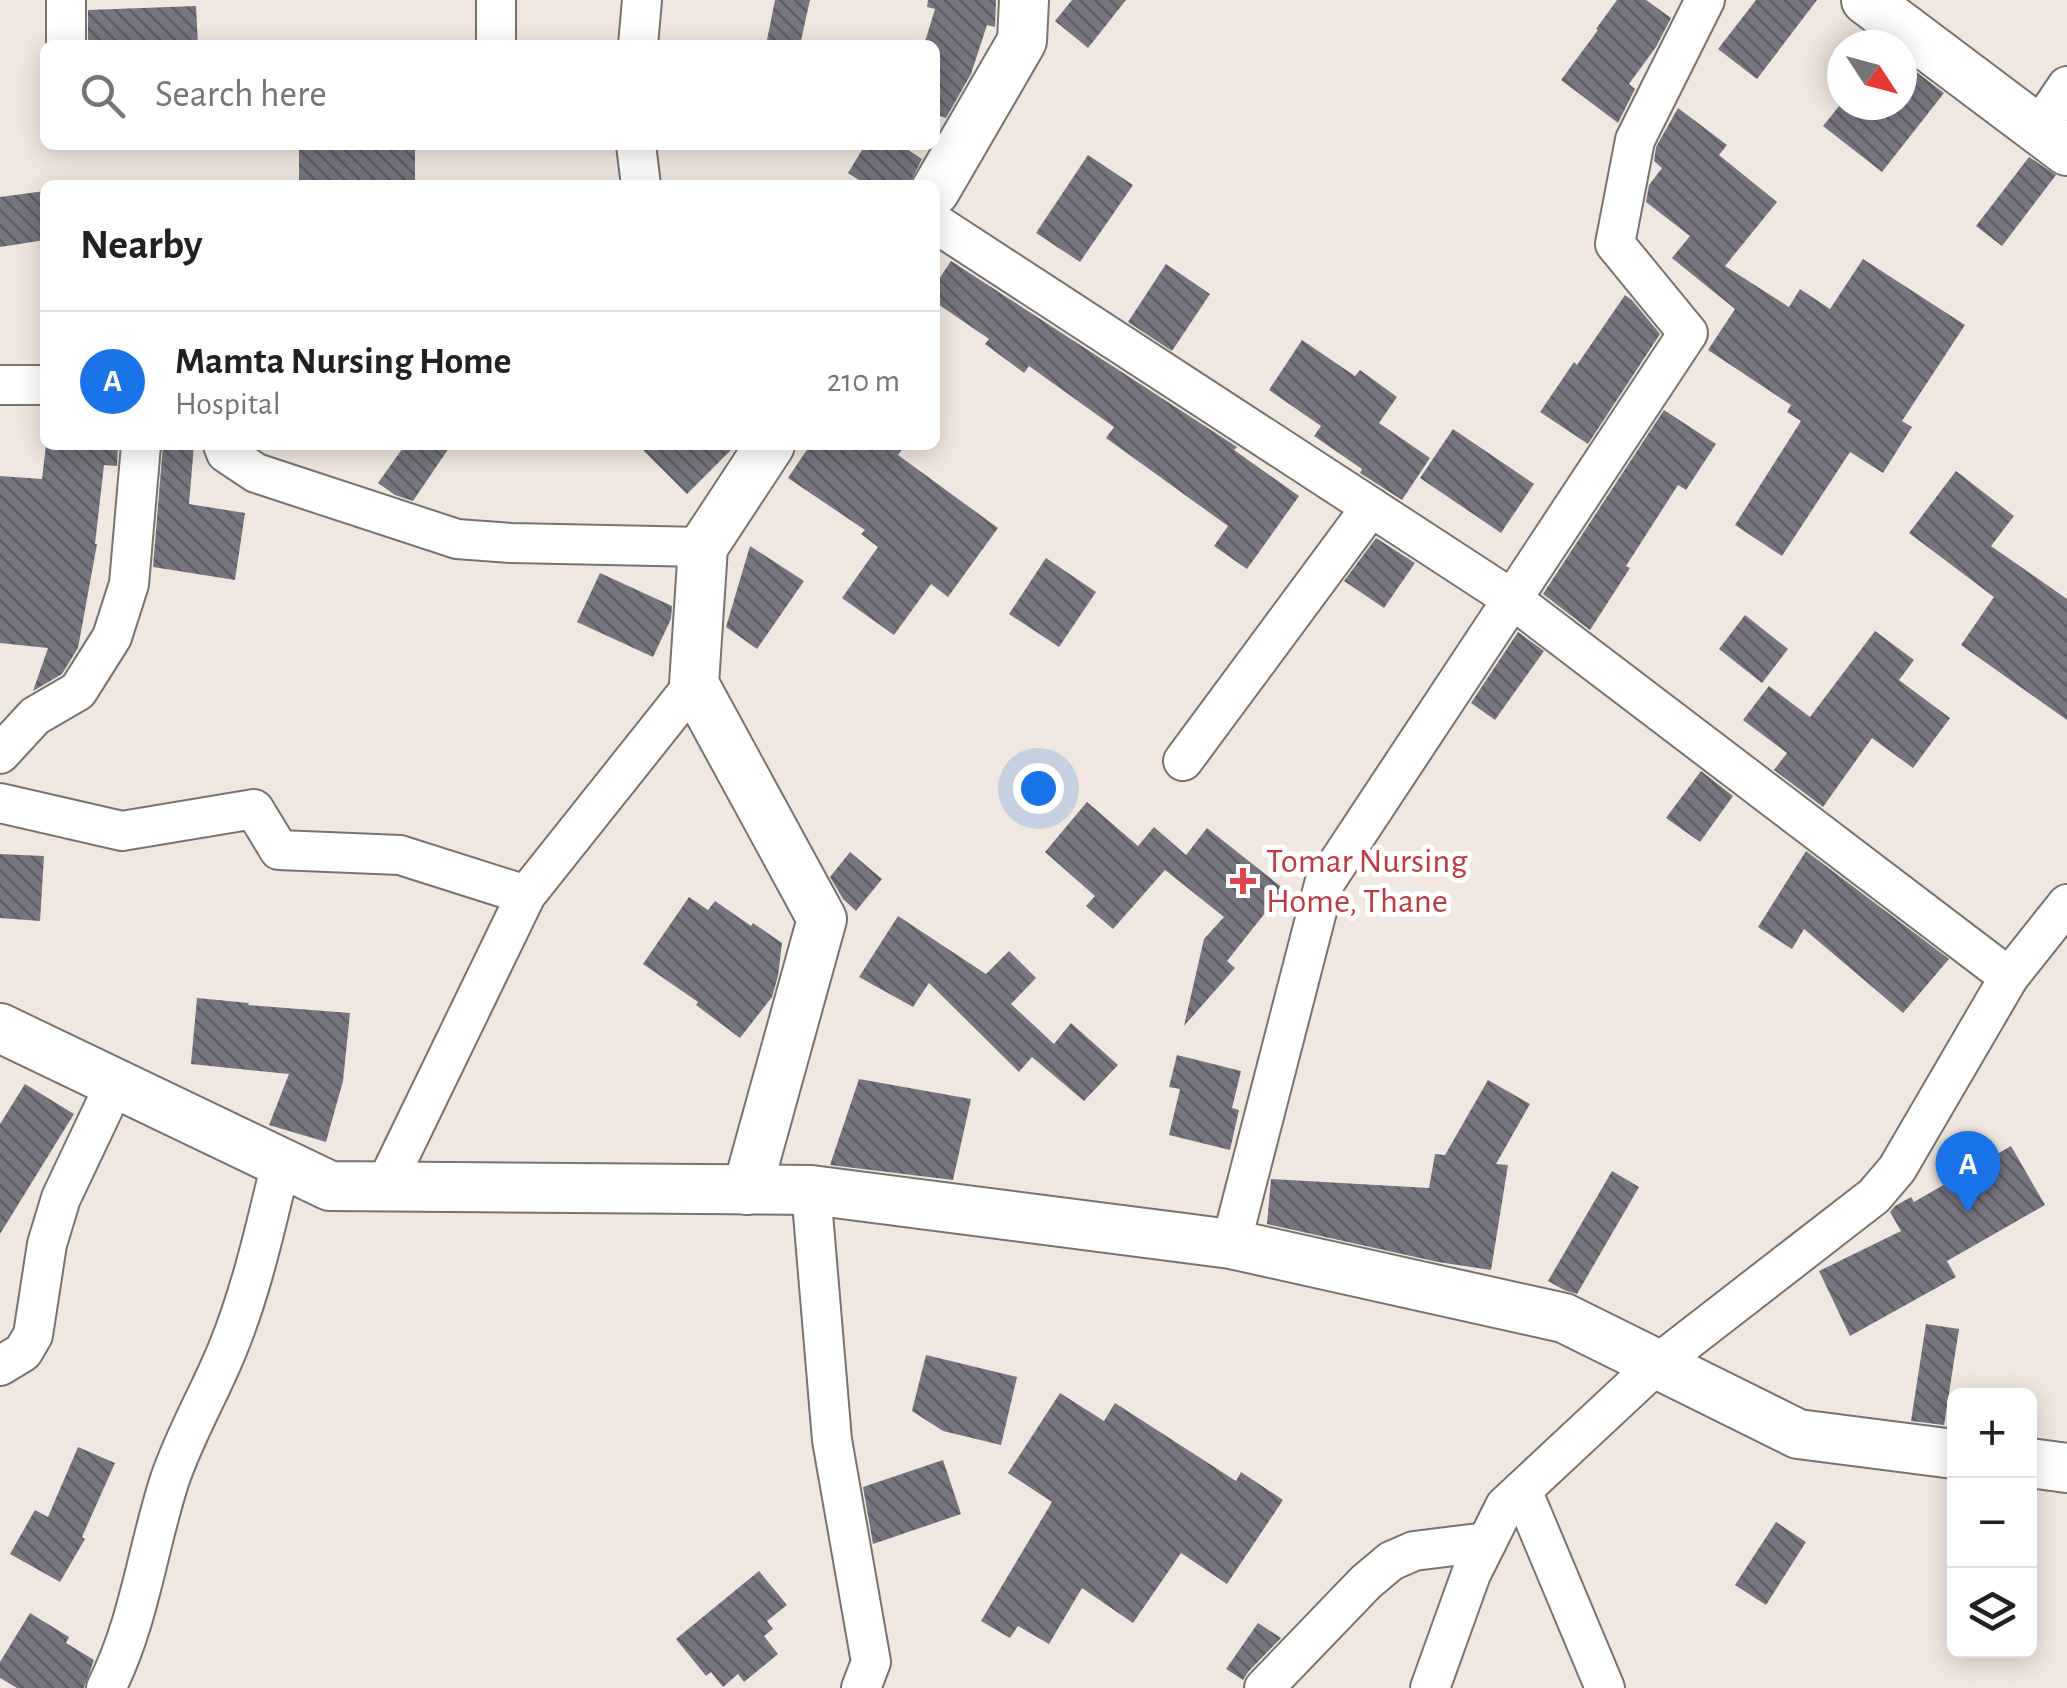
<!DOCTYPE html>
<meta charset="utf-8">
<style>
body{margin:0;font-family:"Alegreya Sans",sans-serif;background:#f2f2f2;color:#202124}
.controls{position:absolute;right:30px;bottom:30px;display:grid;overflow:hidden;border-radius:15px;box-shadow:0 5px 25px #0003}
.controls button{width:90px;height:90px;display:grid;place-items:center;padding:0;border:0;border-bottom:2px solid #e0e0e0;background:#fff;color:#202124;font:50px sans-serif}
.compass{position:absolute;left:1827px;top:30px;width:90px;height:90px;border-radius:50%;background:#fff;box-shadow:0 5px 25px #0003;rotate:126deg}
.you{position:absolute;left:1038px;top:788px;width:35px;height:35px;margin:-25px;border:8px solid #fff;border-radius:50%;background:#1a73e8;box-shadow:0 0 0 15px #1a73e833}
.badge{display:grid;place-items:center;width:65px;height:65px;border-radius:50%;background:#1a73e8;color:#fff;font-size:32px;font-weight:700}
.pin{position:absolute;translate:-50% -82px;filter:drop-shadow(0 2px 5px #0008)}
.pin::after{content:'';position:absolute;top:52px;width:35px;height:30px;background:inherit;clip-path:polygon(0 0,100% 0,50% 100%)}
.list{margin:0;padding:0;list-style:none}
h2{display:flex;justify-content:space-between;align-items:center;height:130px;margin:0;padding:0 40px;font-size:42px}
h2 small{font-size:32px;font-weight:400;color:#757577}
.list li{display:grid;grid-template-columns:65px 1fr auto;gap:30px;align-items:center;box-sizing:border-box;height:140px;padding:0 40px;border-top:2px solid #e0e0e0}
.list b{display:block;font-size:38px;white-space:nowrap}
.list p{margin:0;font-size:32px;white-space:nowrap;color:#757577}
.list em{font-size:32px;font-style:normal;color:#757577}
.icon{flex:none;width:55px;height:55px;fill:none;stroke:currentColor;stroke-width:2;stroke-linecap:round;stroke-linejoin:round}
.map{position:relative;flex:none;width:2067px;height:1688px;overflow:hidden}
.search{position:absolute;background:#fff;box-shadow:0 5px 25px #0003;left:40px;top:40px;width:900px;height:110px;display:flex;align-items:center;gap:25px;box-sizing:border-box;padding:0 35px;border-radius:15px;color:#757577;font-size:38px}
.panel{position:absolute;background:#fff;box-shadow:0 5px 25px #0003;left:40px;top:180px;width:900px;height:270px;border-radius:15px}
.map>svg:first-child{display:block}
.building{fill:url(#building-back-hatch)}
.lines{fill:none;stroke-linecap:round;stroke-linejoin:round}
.minor-casing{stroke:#7a736b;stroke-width:42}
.tertiary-casing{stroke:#7a736b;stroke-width:52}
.minor{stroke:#fff;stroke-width:38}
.tertiary{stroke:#fff;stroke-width:48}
.health-dot{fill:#e0444e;stroke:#fff;stroke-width:4}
.labels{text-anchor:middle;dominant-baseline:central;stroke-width:10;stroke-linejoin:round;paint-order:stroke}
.health-label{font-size:35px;fill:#be3a42;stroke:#fff;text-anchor:start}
</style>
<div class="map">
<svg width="2067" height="1688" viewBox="0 0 2067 1688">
<defs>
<pattern id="building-back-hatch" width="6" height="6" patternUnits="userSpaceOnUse" patternTransform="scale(2.5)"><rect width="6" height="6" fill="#777680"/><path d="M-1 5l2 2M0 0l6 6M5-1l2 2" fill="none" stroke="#5e5c64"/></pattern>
</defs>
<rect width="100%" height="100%" fill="#f0e8e0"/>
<g class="building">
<polygon points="775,0 810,0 800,45 766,45"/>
<polygon points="928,0 996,0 995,27 987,25 971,74 946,118 935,114 935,45 924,45 935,9 927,7"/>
<polygon points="1072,0 1126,0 1088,48 1055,21"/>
<polygon points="1617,0 1646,0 1671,18 1656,47 1629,84 1635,89 1618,123 1561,80 1598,30 1596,29"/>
<polygon points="1756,0 1817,0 1757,79 1718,49"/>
<polygon points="196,6 198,45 88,45 88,10"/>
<polygon points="1902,61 1944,93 1882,172 1823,126 1840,105 1902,105"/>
<polygon points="1678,108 1727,145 1719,155 1777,202 1725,266 1789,307 1800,289 1830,309 1863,259 1965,325 1902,421 1912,427 1883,473 1850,452 1782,556 1735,525 1801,421 1787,412 1791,405 1708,350 1735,309 1672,258 1690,236 1646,202 1649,185 1662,168 1654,161 1656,147"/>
<rect x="299" y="145" width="116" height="40"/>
<polygon points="865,145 901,145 922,159 909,185 867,185 848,173"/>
<polygon points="1088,155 1133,185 1080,262 1036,233"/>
<polygon points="2029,157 2056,175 2002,246 1976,226"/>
<polygon points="45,191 45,240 0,247 0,197"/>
<polygon points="951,261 1237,447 1234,450 1299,496 1247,569 1214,546 1228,526 1106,438 1114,427 1029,366 1024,373 985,344 989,339 935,302 935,285"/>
<polygon points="1166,264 1210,294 1172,351 1128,322"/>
<polygon points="1625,295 1632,300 1660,334 1588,444 1540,412 1574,362 1577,365"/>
<polygon points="1302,340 1355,376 1360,370 1397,397 1379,423 1430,458 1402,500 1360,473 1362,469 1314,436 1321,426 1269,390"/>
<polygon points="1664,410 1716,444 1686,490 1678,485 1626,566 1630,568 1590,630 1543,594"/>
<polygon points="1453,429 1534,484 1501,533 1420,478"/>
<polygon points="46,445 118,445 117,466 104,465 95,544 97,544 78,648 62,674 33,691 48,648 0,643 0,476 42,479"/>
<polygon points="163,445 194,445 189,504 245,513 235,580 153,567"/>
<polygon points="405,445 451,445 413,501 395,495 378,483"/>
<polygon points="638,445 736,445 687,494"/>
<polygon points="810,445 905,445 898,455 998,528 948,597 931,584 894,635 842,598 878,547 861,534 865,530 788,478"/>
<polygon points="1956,471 2014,516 1991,546 2067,599 2067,720 1961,645 1994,597 1909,533"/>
<polygon points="1376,538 1415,563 1384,608 1344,581"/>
<polygon points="750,546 804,581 757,649 726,627"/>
<polygon points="1046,558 1096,592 1059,647 1009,614"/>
<polygon points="600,573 672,606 671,619 653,657 577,622"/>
<polygon points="1745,615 1788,649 1762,683 1719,649"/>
<polygon points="1875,631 1914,660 1899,680 1950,718 1913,768 1872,738 1823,807 1774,770 1787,753 1743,720 1769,686 1810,717"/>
<polygon points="1518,632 1544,651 1495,720 1471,703"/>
<polygon points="1701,771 1733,796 1700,842 1666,818"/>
<polygon points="1087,802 1138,846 1154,827 1186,855 1207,828 1284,889 1227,961 1235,968 1184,1026 1204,939 1224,917 1165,870 1113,929 1086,906 1095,896 1045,852"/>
<polygon points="1806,851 1949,959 1903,1013 1804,929 1792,949 1758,927"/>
<polygon points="850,852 882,879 856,911 843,899 830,877"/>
<polygon points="0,854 44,856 40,921 0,918"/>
<polygon points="689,897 708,910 715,901 751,926 753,923 782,943 778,976 772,997 740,1038 696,1005 698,1002 643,964"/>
<polygon points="898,916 986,974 1009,951 1036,978 1011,1004 1054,1044 1071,1023 1118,1065 1084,1101 1032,1057 1019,1072 929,983 913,1007 859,977"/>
<polygon points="197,998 249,1003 248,1005 350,1013 343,1081 326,1142 269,1125 289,1074 191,1064"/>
<polygon points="1177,1055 1241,1071 1232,1108 1239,1110 1230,1150 1169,1135 1180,1089 1169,1087"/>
<polygon points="859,1079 971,1099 953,1180 830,1165"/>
<polygon points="1488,1080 1530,1104 1496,1164 1508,1165 1491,1270 1438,1262 1267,1224 1271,1179 1429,1188 1435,1154 1445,1155"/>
<polygon points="25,1084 74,1114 0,1234 0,1124"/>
<polygon points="2011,1146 2045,1205 1947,1261 1956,1277 1850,1336 1819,1271 1901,1231 1890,1212 1895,1206 1911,1197 1914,1202"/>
<polygon points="1612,1171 1639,1187 1577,1294 1564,1290 1548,1281"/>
<polygon points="1926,1324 1959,1329 1944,1425 1911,1421"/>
<polygon points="926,1355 1017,1377 1001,1445 943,1431 912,1411"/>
<polygon points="1060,1393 1104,1421 1115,1403 1236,1481 1241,1472 1283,1500 1227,1584 1181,1553 1133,1623 1082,1588 1049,1644 1018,1626 1010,1638 981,1621 1052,1502 1008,1473"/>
<polygon points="78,1447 115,1463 82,1537 85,1539 60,1582 10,1554 35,1510 48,1517"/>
<polygon points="943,1460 961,1514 873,1544 863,1487"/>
<polygon points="1776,1522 1806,1542 1766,1605 1735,1585"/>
<polygon points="759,1571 787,1605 767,1621 773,1629 764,1636 778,1654 744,1682 738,1674 723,1687 711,1672 706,1676 676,1639"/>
<polygon points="30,1613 69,1637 66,1643 94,1660 84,1688 17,1688 0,1678 0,1662"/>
<polygon points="1258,1623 1281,1638 1248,1672 1243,1680 1226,1669"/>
</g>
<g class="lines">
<defs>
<g id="minor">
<polyline points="66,0 66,45"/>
<polyline points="496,45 496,0"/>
<polyline points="638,45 642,0"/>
<polyline points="2038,129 2067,86"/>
<polyline points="636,145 641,185"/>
<polyline points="935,223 1512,599 2009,977"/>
<polyline points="0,385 45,385"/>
<polyline points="223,445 226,453 256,473 457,539 511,543 703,547"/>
<polyline points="0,754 35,716 78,691 112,637 129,584 141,445"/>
<polyline points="1183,761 1371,507"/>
<polyline points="0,803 122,831 254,809 279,850 400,855 526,895"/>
<polyline points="385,1186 526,895 694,684"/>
<polyline points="811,1190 832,1440 871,1662 861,1688"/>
<polyline points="1231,1244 1324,884 1688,333 1615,244 1635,140 1705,0"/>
<polyline points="0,1366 23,1352 33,1335 47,1244 61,1198 115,1084"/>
<polyline points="1522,1490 1605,1688"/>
<path d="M 106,1688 C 139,1623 147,1551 169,1482 C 184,1436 210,1393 228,1348 C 252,1289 266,1225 281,1163"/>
<polyline points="1264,1688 1366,1582 1391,1561 1414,1551 1487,1542"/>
<polyline points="1430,1688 1471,1574 1505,1506 1656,1365 1874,1196 1897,1169 2009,977 2067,904"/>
</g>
<g id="tertiary">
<polyline points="1866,0 2067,151"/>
<polyline points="935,191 1022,41 1024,0"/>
<polyline points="0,1028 330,1186 811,1190 1231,1244 1564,1318 1798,1434 1954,1454"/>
<polyline points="747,1190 822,919 694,684 703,547 770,445"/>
<polyline points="2030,1463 2067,1468"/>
</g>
</defs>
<use href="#minor" class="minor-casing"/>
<use href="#tertiary" class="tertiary-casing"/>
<use href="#minor" class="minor"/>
<use href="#tertiary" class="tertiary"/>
</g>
<path class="health-dot" d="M1238 866h10v10h10v10h-10v10h-10v-10h-10v-10h10z"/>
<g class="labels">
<g class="health-label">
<text x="1266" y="861">Tomar Nursing<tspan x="1266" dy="40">Home, Thane</tspan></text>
</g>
</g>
</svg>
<div class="controls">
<button>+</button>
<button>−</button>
<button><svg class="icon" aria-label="layers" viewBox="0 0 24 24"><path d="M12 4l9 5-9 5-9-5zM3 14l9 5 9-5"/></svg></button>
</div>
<svg class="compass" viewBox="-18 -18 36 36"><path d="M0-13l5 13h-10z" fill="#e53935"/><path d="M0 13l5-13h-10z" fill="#757577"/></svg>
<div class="you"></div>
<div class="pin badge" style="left:1968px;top:1213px">A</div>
<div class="search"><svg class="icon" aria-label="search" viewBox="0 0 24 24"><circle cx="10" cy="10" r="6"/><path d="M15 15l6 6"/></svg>Search here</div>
<section class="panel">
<h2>Nearby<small></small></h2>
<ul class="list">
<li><span class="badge">A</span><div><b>Mamta Nursing Home</b><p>Hospital</p></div><em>210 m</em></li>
</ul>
</section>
</div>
